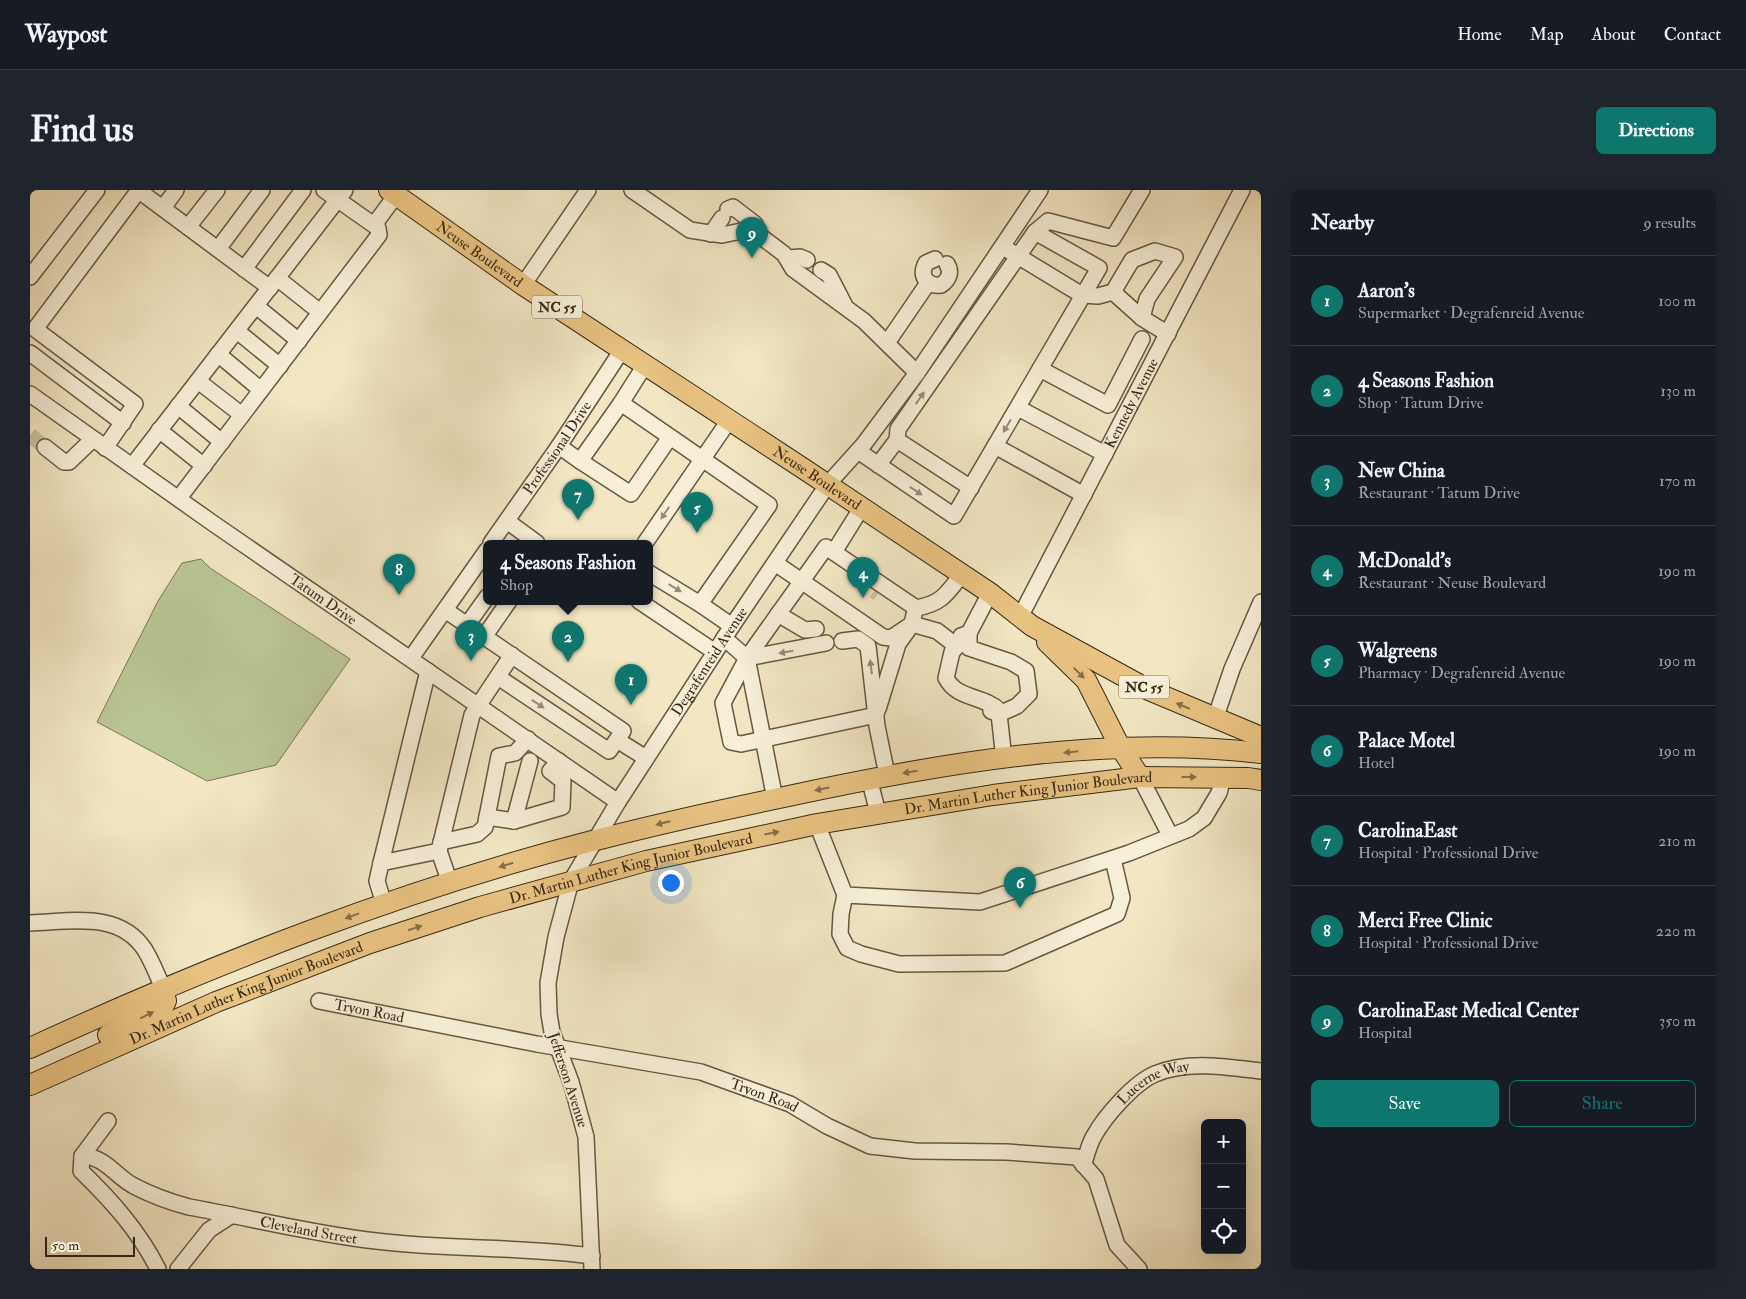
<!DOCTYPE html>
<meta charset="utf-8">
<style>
body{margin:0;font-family:"IM FELL Double Pica",serif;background:#20242c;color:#f1f3f6}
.controls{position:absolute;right:15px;bottom:15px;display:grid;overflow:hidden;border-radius:8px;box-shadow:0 5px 20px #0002}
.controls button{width:45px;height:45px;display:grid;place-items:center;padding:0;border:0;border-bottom:1px solid #363941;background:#171b24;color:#f1f3f6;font:25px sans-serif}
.scale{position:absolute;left:15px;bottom:12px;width:90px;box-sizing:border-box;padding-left:5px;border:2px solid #372916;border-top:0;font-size:14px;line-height:18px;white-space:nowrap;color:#372916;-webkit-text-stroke:4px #f7efd8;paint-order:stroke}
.you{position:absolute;left:640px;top:692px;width:18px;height:18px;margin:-12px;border:4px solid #fff;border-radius:50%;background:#1a73e8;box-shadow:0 0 0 8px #1a73e833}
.badge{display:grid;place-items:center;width:32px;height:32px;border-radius:50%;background:#0f766e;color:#fff;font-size:16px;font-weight:700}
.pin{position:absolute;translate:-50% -41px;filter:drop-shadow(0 1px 2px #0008)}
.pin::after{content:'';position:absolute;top:26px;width:18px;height:15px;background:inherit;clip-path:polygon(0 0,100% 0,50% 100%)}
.popup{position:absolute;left:453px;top:350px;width:170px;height:65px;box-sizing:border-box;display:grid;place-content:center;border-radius:8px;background:#171b24;filter:drop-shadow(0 1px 4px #0005);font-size:16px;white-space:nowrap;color:#9ea1a6}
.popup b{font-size:19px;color:#f1f3f6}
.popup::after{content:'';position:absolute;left:50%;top:100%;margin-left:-10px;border:10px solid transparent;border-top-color:#171b24}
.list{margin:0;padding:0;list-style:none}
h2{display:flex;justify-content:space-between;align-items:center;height:65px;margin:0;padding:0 20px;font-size:21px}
h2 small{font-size:16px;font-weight:400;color:#9ea1a6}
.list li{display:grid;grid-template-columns:32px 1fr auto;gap:15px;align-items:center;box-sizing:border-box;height:90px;padding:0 20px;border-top:1px solid #363941}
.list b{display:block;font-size:19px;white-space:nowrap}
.list p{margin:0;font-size:16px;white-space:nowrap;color:#9ea1a6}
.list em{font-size:16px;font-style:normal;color:#9ea1a6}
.actions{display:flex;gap:10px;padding:15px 20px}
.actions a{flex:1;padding:11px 0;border:1px solid #0f766e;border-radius:8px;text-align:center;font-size:18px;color:#0f766e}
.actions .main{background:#0f766e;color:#fff}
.icon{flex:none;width:28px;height:28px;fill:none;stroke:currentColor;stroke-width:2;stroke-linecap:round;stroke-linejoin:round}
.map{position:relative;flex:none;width:1231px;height:1079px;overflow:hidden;border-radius:8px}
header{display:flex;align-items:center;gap:30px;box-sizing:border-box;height:70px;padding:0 25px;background:#171b24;border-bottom:1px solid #363941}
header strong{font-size:24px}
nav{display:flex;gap:28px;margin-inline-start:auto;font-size:18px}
.intro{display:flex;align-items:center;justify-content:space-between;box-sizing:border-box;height:120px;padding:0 30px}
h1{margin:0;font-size:35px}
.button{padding:12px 22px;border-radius:8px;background:#0f766e;color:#fff;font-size:18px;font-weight:700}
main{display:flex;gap:30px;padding:0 30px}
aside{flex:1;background:#171b24;border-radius:8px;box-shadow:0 5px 20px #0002}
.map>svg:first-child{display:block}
.green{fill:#bac594;stroke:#787755}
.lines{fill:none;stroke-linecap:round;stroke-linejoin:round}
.minor-tunnel{stroke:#cdc0a0;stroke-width:15;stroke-dasharray:15 8;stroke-linecap:butt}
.minor-casing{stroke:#665841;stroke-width:18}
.major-casing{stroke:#372916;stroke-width:22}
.minor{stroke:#f7efd8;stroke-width:15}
.major{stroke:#e9c382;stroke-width:20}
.oneway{fill:#978c77}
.oneway2{fill:#876e47}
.labels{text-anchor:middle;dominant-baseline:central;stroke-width:4;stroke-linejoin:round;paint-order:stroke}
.shield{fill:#f7efd8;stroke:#716450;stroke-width:1}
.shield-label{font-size:14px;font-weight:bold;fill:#372916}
.street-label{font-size:15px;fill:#372916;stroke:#f7efd8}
</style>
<header>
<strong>Waypost</strong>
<nav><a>Home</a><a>Map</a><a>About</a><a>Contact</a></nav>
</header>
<div class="intro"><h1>Find us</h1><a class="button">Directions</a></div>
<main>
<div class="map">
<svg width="1231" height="1079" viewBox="0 0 1231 1079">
<rect width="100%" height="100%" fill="#f2e6c3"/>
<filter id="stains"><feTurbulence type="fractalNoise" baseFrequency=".004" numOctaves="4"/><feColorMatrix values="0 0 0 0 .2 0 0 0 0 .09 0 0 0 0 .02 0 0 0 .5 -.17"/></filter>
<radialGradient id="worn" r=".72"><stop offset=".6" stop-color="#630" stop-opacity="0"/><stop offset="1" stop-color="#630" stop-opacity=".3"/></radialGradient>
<polygon class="green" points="171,369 180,378 320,469 246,575 177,591 67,532 128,411 152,373"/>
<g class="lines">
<g class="minor-tunnel">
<polyline points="0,245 15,257"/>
<polyline points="825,389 830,392"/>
<polyline points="844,401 848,404"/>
</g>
<defs>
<g id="minor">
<polyline points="108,0 240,98"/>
<polyline points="602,0 660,40 692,45 721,39 754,64 763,79 834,131 887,183"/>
<polyline points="133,18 146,0"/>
<polyline points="698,19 703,17 725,34 721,39"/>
<polyline points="344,35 366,5"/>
<polyline points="158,37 187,0"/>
<polyline points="1005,42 1018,31 1083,48 1112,0"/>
<polyline points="681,44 692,28"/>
<polyline points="188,59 232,0"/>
<polyline points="978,60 1052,105 1068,106 1083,102 1102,70 1125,61 1145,67 1117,109 1112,128 1138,144"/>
<polyline points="759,68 770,67 777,70"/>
<path d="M 905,69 L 896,73 C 889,86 897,97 911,95 C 919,90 922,82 917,74"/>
<polyline points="214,79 273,0"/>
<polyline points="791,80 799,85 814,114"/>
<polyline points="0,87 67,0"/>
<polyline points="247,88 290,122"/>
<polyline points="493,95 558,0"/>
<polyline points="1083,102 1112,128"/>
<polyline points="226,116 269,151"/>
<polyline points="207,141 250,176"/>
<polyline points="857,153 898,93"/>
<polyline points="0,163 93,233"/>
<polyline points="188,164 231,200"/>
<polyline points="1010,179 1078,215 1112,149"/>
<polyline points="168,191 212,225"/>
<path id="s1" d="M 0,204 L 184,334 L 588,612"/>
<polyline points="591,213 615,175"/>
<polyline points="148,216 192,252"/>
<polyline points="988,218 1075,264"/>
<polyline points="129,240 174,276"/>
<polyline points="867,250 941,298"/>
<polyline points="529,256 550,271 591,213 739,315 670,414 702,436"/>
<polyline points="965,256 1054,305"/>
<polyline points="15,257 34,272 39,272 63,249"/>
<polyline points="75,258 105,214 5,139 109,0"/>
<polyline points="828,261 924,326 1069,78 1005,42 868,239 867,250 848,275"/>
<polyline points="550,271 601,304 640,247"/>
<polyline points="102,276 315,0"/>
<polyline points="149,308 349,45 348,38 294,0"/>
<polyline points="477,331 507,353"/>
<path id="s2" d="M 461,353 L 529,256 L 592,160"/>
<polyline points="615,353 700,229"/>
<polyline points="804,362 832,317"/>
<polyline points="745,373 853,447 861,448 882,434"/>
<polyline points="619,383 670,414"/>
<polyline points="609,411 685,462"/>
<polyline points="415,420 593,541 579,561 468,487"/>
<polyline points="748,424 775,440 786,439"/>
<polyline points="884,425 882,434 907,441 920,451"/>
<path id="s3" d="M 990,427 L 1212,0"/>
<polyline points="437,435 457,407"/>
<path d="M 939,443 L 939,458 L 981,472 L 996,481 L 999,504 L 987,516 L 969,524 L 970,521 C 954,505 927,510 916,488 L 922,462 Z"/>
<polyline points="931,446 939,443 960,403"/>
<polyline points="454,447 479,411"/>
<polyline points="694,448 717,468 745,609"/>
<polyline points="812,451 828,449 838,456 847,536 857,585"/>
<polyline points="381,468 457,360"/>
<polyline points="717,468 796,453"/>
<polyline points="848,519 868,454 878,440"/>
<polyline points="961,521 969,524 974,569"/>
<path d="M 846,525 L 711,554 L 701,552 L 693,513 L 717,468 L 796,357 L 886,418 C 911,414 917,404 932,384"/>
<polyline points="1185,529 1202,479 1231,412"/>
<polyline points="587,550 616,568"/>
<polyline points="1110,587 1140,645"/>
<polyline points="839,588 848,623"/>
<polyline points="457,627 484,631 532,617 533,591 520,581 529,571"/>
<polyline points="484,631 500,571"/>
<polyline points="787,634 815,705 950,712 1099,663 1159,639 1174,628 1189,603 1193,588"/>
<polyline points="411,652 447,644 455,637 469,566 485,563 498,549"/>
<polyline points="409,661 420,693"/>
<polyline points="351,673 398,481"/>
<polyline points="815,705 811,724 810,744 817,758 831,764 869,774 975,773 1087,724 1092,708 1083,669"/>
<polyline points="354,714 347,691 351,673 409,661 442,525 482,465"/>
<path d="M 0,733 C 40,732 89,720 115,760 C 122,772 128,786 133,799"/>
<path id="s4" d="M 289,811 L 507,854 L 671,882 L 760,914 L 797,936 L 840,956 L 885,961 L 976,962 L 1047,967 L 1066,989 L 1087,1055 L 1109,1079"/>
<path d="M 78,931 L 52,966 L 51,981 C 81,1010 109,1041 128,1079"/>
<path id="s5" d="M 52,966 C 75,966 86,987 104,996 C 121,1005 140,1012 159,1017 C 221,1028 283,1044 346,1051 C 418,1060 490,1056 562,1066"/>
<path id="s6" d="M 1053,975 C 1057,965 1059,954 1064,946 C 1075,926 1104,893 1125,884 C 1157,870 1198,877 1231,881"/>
<polyline points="148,1079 179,1040 202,1025"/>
<path id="s7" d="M 562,1079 L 556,947 L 541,892 L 522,842 L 519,824 L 518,793 L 526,747 L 541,691 L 588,612 L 702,436 L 798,294 L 834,254 L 887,183 L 1010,0"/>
</g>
<g id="major">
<path id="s8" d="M 359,0 L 493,95 L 774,279 L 960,403 L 1002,436 L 1119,500 L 1231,547"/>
<polyline points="1017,452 1056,490 1090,557 1110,587"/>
<polyline points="78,845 133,817 136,811 133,799"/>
<path d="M 0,858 C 183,774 371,700 566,650 C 628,634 691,620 754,607 C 906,574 1076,544 1231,563"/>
<path id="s9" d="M 0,895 L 186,812 L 340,753 L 450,717 L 616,671 L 787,634 L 963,605 L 1110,587 L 1218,588 L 1231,590"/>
</g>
</defs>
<use href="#minor" class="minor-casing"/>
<use href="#major" class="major-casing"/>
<use href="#minor" class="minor"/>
<use href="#major" class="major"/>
</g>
<defs><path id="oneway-solid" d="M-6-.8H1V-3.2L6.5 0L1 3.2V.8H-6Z" transform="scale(1.25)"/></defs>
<g class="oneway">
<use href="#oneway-solid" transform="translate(890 208) rotate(-55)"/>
<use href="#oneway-solid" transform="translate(977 236) rotate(121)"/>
<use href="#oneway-solid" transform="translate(886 301) rotate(34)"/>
<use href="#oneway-solid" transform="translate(635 323) rotate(124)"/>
<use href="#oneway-solid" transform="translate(645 398) rotate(31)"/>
<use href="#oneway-solid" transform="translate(756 462) rotate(170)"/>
<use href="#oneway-solid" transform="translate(841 477) rotate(-97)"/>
<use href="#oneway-solid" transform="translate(508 514) rotate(34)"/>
</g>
<g class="oneway2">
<use href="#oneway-solid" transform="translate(1049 483) rotate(45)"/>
<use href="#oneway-solid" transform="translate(1153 516) rotate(-157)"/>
<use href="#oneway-solid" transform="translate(1041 562) rotate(174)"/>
<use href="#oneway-solid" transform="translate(880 582) rotate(170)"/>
<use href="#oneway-solid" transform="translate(1159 587)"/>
<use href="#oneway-solid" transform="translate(792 599) rotate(168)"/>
<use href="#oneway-solid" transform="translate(633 633) rotate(166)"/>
<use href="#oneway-solid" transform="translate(742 643) rotate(-11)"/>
<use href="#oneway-solid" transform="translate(476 675) rotate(163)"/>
<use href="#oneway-solid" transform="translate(322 726) rotate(160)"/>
<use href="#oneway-solid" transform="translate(385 738) rotate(-18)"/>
<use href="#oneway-solid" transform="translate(117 825) rotate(-26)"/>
</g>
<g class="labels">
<g class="shield">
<rect x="502" y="105.5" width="50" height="23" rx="4"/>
<rect x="1089" y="485.5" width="50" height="23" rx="4"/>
</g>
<g class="shield-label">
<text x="527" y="117">NC 55</text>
<text x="1114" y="497">NC 55</text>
</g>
<g class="street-label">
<text stroke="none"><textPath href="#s8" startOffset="111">Neuse Boulevard</textPath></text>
<text stroke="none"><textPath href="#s3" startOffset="241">Kennedy Avenue</textPath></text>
<text stroke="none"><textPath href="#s2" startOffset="116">Professional Drive</textPath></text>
<text stroke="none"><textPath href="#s8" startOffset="516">Neuse Boulevard</textPath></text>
<text stroke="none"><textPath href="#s1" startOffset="358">Tatum Drive</textPath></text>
<text stroke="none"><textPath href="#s7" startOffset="656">Degrafenreid Avenue</textPath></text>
<text stroke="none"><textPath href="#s9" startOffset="1045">Dr. Martin Luther King Junior Boulevard</textPath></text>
<text stroke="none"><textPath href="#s9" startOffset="640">Dr. Martin Luther King Junior Boulevard</textPath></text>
<text stroke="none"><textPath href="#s9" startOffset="235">Dr. Martin Luther King Junior Boulevard</textPath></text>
<text stroke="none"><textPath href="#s4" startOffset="51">Tryon Road</textPath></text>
<text transform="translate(538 890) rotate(72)">Jefferson Avenue</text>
<text stroke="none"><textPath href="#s6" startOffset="114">Lucerne Way</textPath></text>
<text stroke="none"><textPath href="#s4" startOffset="456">Tryon Road</textPath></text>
<text stroke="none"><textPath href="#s5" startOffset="242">Cleveland Street</textPath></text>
</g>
</g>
<rect width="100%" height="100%" filter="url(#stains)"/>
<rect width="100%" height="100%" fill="url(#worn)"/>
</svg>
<div class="controls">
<button>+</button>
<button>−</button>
<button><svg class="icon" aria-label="locate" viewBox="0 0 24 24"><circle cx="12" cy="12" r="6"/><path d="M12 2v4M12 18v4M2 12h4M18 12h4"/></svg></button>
</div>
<div class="scale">50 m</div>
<div class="you"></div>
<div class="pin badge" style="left:601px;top:515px">1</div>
<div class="pin badge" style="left:538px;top:472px">2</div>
<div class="popup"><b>4 Seasons Fashion</b>Shop</div>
<div class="pin badge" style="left:441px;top:471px">3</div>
<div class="pin badge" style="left:833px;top:408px">4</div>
<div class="pin badge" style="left:667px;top:343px">5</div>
<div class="pin badge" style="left:990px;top:718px">6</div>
<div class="pin badge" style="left:548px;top:330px">7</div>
<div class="pin badge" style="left:369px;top:405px">8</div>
<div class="pin badge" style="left:722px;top:68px">9</div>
</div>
<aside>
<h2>Nearby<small>9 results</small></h2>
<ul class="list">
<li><span class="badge">1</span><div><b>Aaron's</b><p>Supermarket · Degrafenreid Avenue</p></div><em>100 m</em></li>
<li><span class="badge">2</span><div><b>4 Seasons Fashion</b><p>Shop · Tatum Drive</p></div><em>130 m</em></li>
<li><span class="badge">3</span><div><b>New China</b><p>Restaurant · Tatum Drive</p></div><em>170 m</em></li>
<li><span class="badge">4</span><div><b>McDonald's</b><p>Restaurant · Neuse Boulevard</p></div><em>190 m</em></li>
<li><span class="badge">5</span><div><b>Walgreens</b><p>Pharmacy · Degrafenreid Avenue</p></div><em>190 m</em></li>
<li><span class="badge">6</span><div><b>Palace Motel</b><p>Hotel</p></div><em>190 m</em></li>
<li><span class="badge">7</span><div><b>CarolinaEast</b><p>Hospital · Professional Drive</p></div><em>210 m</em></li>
<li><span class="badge">8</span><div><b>Merci Free Clinic</b><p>Hospital · Professional Drive</p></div><em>220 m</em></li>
<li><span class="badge">9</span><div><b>CarolinaEast Medical Center</b><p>Hospital</p></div><em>350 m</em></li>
</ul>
<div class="actions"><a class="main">Save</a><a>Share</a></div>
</aside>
</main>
